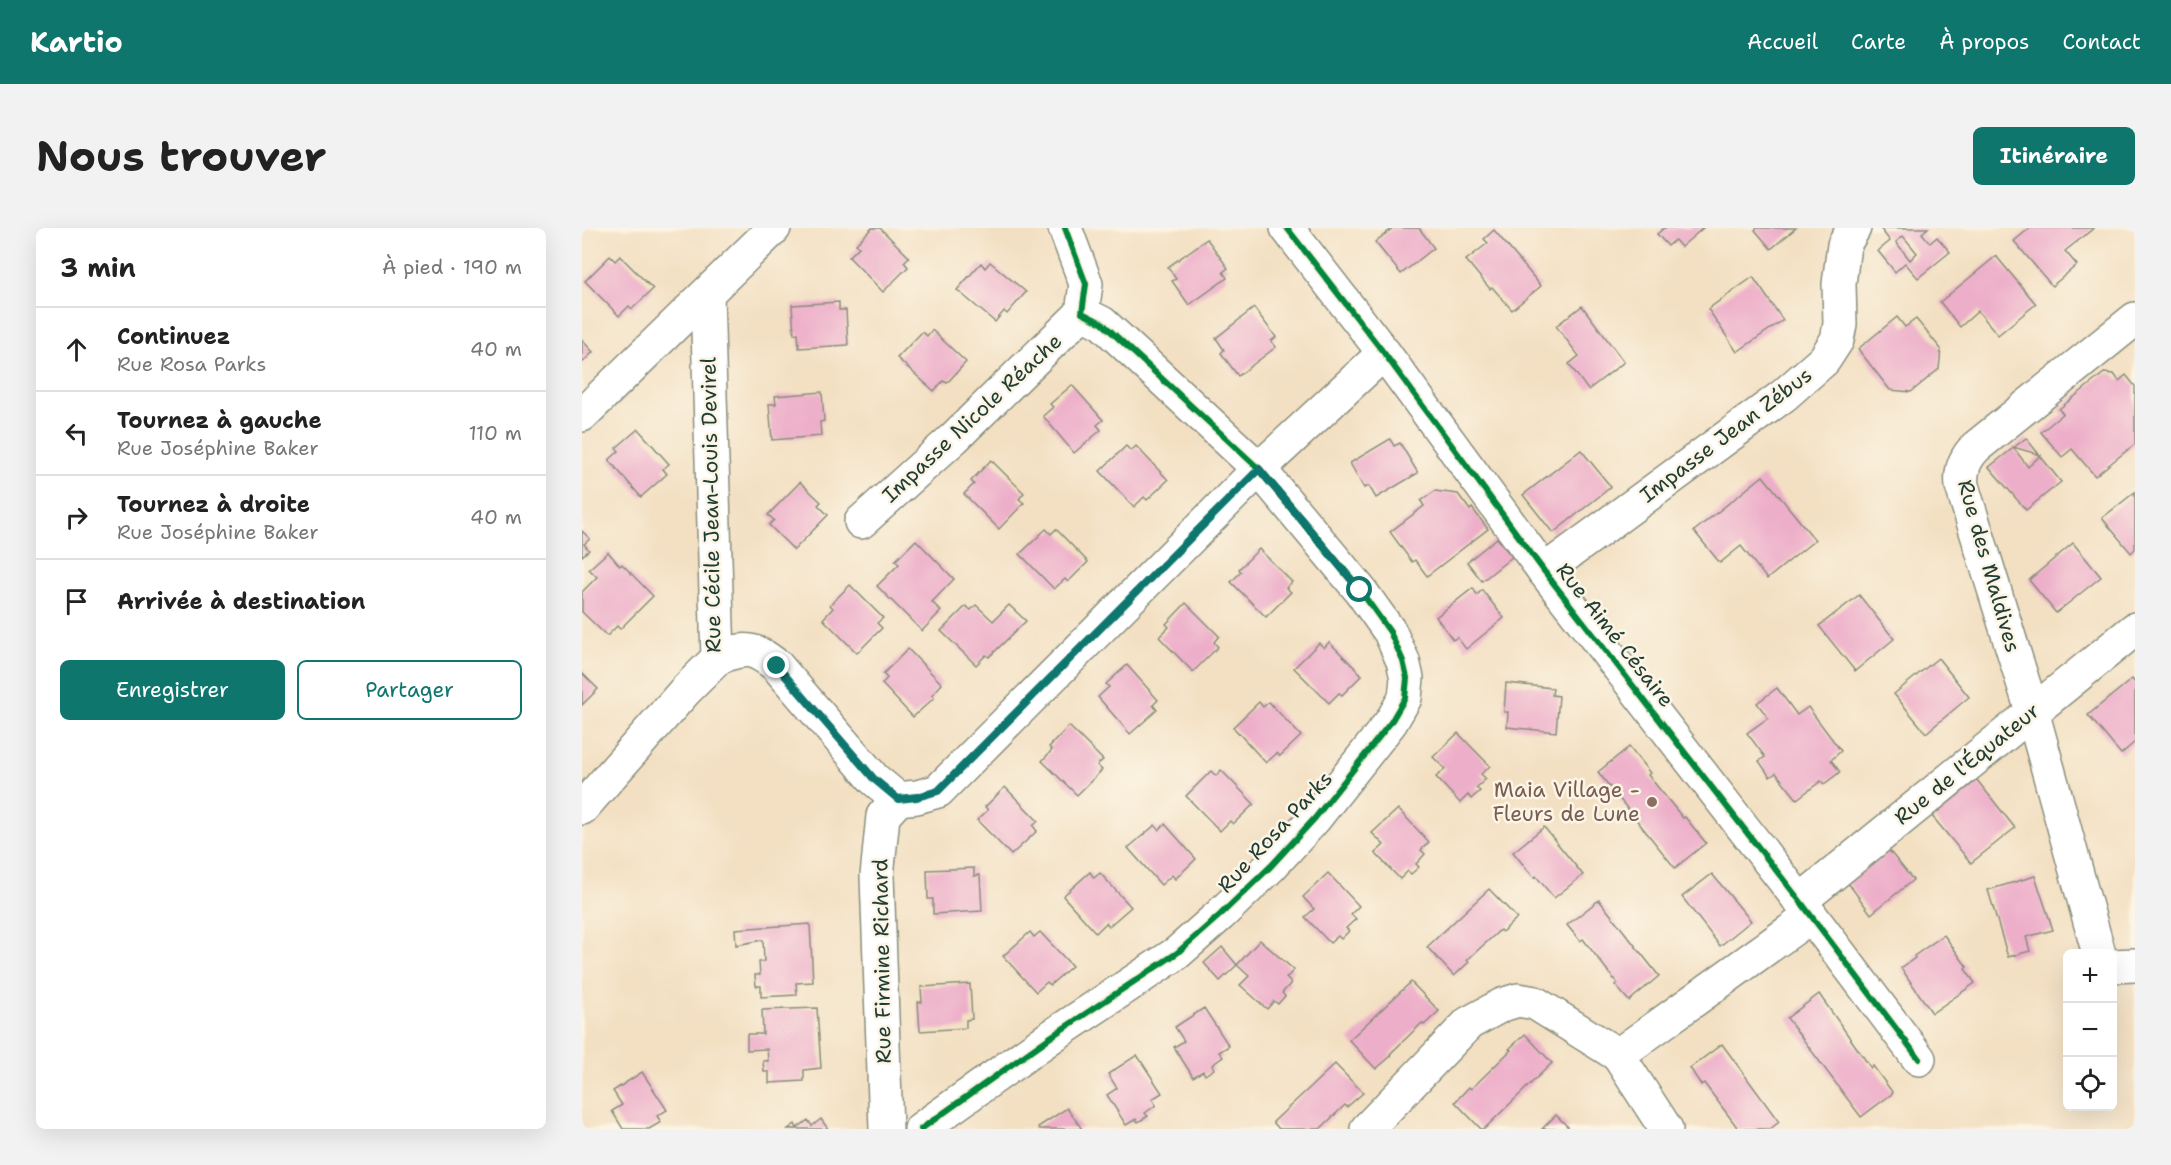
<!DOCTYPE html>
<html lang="fr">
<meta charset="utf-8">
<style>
body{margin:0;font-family:"Shantell Sans",sans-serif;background:#f2f2f2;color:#222}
.controls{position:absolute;right:18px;bottom:18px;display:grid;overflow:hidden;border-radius:9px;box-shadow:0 6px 24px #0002}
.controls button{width:54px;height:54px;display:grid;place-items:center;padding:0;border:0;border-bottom:2px solid #e0e0e0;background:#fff;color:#222;font:30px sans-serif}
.stop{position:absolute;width:18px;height:18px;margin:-14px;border:4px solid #0f766e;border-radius:50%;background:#fff}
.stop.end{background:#0f766e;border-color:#fff;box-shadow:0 2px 6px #0008}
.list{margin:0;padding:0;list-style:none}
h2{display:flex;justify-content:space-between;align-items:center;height:78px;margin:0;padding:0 24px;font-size:26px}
h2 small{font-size:20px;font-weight:400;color:#767676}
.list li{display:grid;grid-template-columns:39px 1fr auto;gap:18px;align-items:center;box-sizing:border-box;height:84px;padding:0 24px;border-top:2px solid #e0e0e0}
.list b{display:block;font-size:22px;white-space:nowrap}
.list p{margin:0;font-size:20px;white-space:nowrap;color:#767676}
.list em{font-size:20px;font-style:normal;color:#767676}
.actions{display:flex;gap:12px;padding:18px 24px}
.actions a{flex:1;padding:14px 0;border:2px solid #0f766e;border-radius:9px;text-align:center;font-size:21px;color:#0f766e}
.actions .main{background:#0f766e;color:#fff}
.icon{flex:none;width:33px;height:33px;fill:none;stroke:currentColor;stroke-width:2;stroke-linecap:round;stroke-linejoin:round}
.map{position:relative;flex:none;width:1553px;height:901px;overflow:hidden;border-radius:9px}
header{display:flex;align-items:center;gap:36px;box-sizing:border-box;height:84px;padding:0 30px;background:#0f766e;color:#fff}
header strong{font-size:28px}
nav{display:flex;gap:33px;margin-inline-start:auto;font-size:21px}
.intro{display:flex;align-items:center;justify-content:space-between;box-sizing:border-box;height:144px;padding:0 36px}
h1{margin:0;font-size:42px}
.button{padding:15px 27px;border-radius:9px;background:#0f766e;color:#fff;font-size:21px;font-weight:700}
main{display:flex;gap:36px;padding:0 36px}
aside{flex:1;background:#fff;border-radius:9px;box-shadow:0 6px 24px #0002}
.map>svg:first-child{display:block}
.building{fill:#edaec9;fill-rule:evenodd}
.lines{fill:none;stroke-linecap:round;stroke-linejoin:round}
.minor-casing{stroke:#898e7c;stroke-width:36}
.minor{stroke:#fff;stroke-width:33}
.cycleway-casing{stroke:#fcf5e5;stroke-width:10}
.cycleway{stroke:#00873e;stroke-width:6}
.route{stroke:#0f766e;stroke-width:8}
.education-dot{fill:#8d6e63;stroke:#fcf5e5;stroke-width:2}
.labels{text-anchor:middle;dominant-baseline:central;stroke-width:5;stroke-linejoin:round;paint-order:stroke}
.street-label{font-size:21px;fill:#1f3d34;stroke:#fcf5e5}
.education-label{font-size:21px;fill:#785e54;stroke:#fcf5e5;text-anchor:end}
</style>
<header>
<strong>Kartio</strong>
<nav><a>Accueil</a><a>Carte</a><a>À propos</a><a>Contact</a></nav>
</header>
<div class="intro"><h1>Nous trouver</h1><a class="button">Itinéraire</a></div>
<main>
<aside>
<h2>3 min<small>À pied · 190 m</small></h2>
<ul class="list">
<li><svg class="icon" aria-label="ahead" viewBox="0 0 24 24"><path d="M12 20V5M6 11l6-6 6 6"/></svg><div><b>Continuez</b><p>Rue Rosa Parks</p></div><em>40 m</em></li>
<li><svg class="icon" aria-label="left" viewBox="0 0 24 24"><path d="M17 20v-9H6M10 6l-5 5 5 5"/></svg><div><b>Tournez à gauche</b><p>Rue Joséphine Baker</p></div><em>110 m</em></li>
<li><svg class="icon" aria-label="right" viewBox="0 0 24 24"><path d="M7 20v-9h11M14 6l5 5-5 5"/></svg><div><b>Tournez à droite</b><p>Rue Joséphine Baker</p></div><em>40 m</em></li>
<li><svg class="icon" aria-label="arrive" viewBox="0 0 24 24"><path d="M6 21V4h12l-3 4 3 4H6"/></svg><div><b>Arrivée à destination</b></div></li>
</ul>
<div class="actions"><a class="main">Enregistrer</a><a>Partager</a></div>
</aside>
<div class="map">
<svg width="1553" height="901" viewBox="0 0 1553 901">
<rect width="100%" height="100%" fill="#fcf5e5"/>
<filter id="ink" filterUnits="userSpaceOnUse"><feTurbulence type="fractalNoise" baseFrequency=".0167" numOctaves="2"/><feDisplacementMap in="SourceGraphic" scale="12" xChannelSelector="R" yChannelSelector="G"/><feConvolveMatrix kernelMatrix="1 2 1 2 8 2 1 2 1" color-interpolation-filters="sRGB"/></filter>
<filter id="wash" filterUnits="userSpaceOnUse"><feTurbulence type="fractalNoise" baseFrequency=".008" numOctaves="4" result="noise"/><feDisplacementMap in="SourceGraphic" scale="24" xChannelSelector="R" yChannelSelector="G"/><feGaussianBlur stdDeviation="1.35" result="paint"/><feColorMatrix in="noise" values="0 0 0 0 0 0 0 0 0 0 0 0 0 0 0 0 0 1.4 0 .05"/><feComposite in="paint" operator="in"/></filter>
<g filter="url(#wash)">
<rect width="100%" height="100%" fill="#f3e0c3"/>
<g id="blocks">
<g class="building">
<polygon points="290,0 298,0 327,29 322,34 326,39 301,64 267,29 277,19 274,16"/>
<polygon points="811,0 837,0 852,20 819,46 793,14"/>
<polygon points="1082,0 1121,0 1099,19 1093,12 1086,18 1075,6"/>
<polygon points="1175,0 1214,0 1189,21 1173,2"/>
<path d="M 1298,0 L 1346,0 L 1340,5 L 1348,15 L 1355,9 L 1368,24 L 1336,50 L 1323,35 L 1313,44 L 1296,23 L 1308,13 ZM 1321,8 L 1335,25 L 1328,32 L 1314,14 Z"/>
<polygon points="1448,0 1512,0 1483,23 1495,37 1470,58 1432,13"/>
<polygon points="912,2 959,58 930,82 910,59 908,61 884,32 906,15 902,11"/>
<polygon points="625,11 646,40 641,44 645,50 607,77 590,53 594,51 586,39"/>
<polygon points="28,28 33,33 38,28 71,61 50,81 47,78 37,88 3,53"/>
<polygon points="1414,28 1454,76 1416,107 1396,83 1378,99 1358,74"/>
<polygon points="408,34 444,64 425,86 422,83 413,94 375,62 399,35 403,40"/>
<polygon points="1171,49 1201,92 1155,124 1126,81"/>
<polygon points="257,74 257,82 264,82 266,117 217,120 216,105 212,106 210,77"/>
<polygon points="1000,78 1042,134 1006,162 987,136 997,128 974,98"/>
<polygon points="672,80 694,109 689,113 694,119 656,148 639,125 642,122 634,110"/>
<polygon points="1315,89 1323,99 1334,91 1359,121 1357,141 1329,164 1308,162 1276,121"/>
<polygon points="350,102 384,134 365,155 361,153 352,163 315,130 340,104 345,108"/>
<polygon points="0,112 11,124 0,135"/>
<polygon points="1522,145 1532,146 1537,153 1544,147 1553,158 1553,216 1513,248 1490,221 1480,229 1459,204 1481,186 1477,181"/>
<polygon points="490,157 521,192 515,197 519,202 492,225 461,188 471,179 468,176"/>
<polygon points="240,164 242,193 238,194 239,208 190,212 187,176 194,176 193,168"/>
<polygon points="56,201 87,236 81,241 85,246 59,269 27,232 37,223 34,220"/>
<path d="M 1444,210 L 1479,254 L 1444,282 L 1407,239 ZM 1431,219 L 1459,227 L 1446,239 Z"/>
<polygon points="808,211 812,218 818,215 836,245 794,270 787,258 782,260 768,235"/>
<polygon points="544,218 549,223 554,218 586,252 565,272 562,269 552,279 518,243"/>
<polygon points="999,222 1029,259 971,305 941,267"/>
<polygon points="409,232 442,265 437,271 442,275 417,301 382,266 392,256 389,253"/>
<polygon points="1181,248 1233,312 1185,351 1159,318 1138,335 1112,303"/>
<polygon points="218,254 239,274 236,277 246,287 212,322 187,297 192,292 186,287"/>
<polygon points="853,263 876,266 888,282 890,280 906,301 845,348 833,332 830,334 808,304 842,278 839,273"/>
<polygon points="1553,264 1553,321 1549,325 1520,290"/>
<polygon points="464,301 469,306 474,301 506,334 486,354 483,351 472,361 438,326"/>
<polygon points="0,303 8,311 2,316 7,322 0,328"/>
<polygon points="915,310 930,329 900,353 885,334"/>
<polygon points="334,312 372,351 350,374 359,383 340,403 295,358 317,336 313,333"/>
<polygon points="1491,315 1519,349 1474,385 1447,352"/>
<polygon points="677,321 710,354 704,360 709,364 684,389 649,354 659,344 657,341"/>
<polygon points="26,324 38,338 40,336 71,368 38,401 35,398 25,408 0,384 0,364 15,349 7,341"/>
<polygon points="268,357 301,390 295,395 300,400 275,425 241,391 251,380 248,377"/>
<polygon points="891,360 895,367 900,362 922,390 884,421 875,409 871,412 854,389"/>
<polygon points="1277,367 1312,411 1273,443 1237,398"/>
<polygon points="604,375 637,408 632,414 636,419 611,444 577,409 587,399 584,396"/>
<polygon points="394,377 411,393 427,377 444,393 407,429 404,427 394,437 359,403 384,378 389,382"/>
<polygon points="747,414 780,447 760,467 757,465 747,475 712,440 737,415 742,420"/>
<polygon points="326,421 360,456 350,467 352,470 331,489 300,456 305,450 301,446"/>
<polygon points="1356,430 1387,469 1344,505 1312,466"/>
<polygon points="545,437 576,472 571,477 575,482 548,506 516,469 527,459 524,456"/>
<polygon points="0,445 16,461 0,477"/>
<polygon points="1550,451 1553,455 1553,514 1539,526 1506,487"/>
<polygon points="924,455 971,460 970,467 977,468 974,504 925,499 926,484 922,484"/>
<polygon points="1195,460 1215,487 1226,479 1259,523 1249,532 1258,544 1242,556 1239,553 1215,571 1194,545 1188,549 1177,533 1183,529 1165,505 1186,490 1175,475"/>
<polygon points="677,474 681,479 687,474 719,508 698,528 695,525 684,535 651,499"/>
<polygon points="487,498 521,532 515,537 520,542 495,567 460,533 470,522 467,519"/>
<polygon points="876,505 908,538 899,546 904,551 894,560 898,563 889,571 886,567 878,575 854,549 863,541 851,529"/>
<polygon points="1047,519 1068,545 1066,547 1101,590 1103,589 1124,615 1093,640 1016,544"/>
<polygon points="639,542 672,576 651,596 648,593 638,603 604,568 629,543 634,548"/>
<polygon points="1395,552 1433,600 1389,635 1350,588"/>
<polygon points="423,559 456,593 451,598 455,603 429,627 395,592 406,582 403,579"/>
<polygon points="816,581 847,614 839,622 843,626 834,636 837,639 829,646 826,643 818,651 793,625 802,617 790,605"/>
<polygon points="583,596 614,631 593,651 590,647 579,657 546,620 573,597 577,602"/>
<polygon points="962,599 1001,647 972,670 954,648 952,650 931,624"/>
<polygon points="1305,620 1331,652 1289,686 1263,651"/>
<polygon points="392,640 392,648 398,647 400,683 351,686 351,671 346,671 345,642"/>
<polygon points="508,644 512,650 518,645 549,679 527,698 524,695 514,705 481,668"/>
<polygon points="746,645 777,678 769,686 774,691 764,700 767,703 759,711 756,708 748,715 723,689 732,681 721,669"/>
<polygon points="1130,646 1169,693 1138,718 1100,669"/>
<polygon points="1453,648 1471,702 1444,709 1448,723 1426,729 1406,662"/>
<polygon points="907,661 935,690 920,704 918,702 885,732 887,734 872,748 845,719"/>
<polygon points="1017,672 1077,748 1047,773 1033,757 1035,755 1001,711 998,713 985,697"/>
<polygon points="228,696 231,754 214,755 215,767 179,769 179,758 174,758 173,747 178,747 177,734 182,733 181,712 154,717 153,701"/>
<polygon points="448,704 452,709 458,704 490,738 468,757 465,754 454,764 421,728"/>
<polygon points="1362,707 1385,739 1383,741 1393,755 1350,785 1319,740 1333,730 1332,728"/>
<polygon points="678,712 712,742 704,750 709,755 700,765 703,768 696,776 692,773 685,781 658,757 667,748 655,737"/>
<polygon points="640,719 655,737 638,753 622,735"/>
<polygon points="829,754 857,783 842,797 840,795 808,826 809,828 794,841 767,812"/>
<polygon points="388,756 390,791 384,792 384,800 338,803 336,774 340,774 339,759"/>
<polygon points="1237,766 1289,840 1291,838 1311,865 1279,889 1205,790"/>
<polygon points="235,780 239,840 222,842 222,853 187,855 187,844 182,844 181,833 186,833 185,821 165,822 165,806 181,806 180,782"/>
<polygon points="622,780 647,818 637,824 641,829 630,837 632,841 623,847 621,843 611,849 592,819 602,813 593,799"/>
<polygon points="943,806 970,835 902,901 899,901 873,874 887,859 889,861 929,822 927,821"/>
<polygon points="1140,816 1197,894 1188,901 1153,901 1155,899 1122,855 1119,857 1108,840"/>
<polygon points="555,827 580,865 570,871 574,877 563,885 566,888 556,894 554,891 544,897 525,867 535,860 526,846"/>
<polygon points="753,836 781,865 765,879 763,877 738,901 697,901 691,894"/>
<polygon points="60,844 85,882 75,888 79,894 67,901 41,901 30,883 40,877 31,863"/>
<polygon points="485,880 500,901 457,901 456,899"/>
<polygon points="974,887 988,901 960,901"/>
<polygon points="239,891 246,901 206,901 213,896 215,900 226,892 230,898"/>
</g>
</g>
</g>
<g filter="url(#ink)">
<use href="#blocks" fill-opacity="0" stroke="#898e7c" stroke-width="1.5"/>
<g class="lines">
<defs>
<g id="minor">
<polyline points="705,0 802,125 962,343 1218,673 1337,831"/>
<polyline points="0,187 192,0"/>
<polyline points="279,294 372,210 500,85"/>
<polyline points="962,343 1201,168 1242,132 1255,112 1258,96 1257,56 1262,17 1272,0"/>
<path d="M 136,430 C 164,418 172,420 195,438 L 292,551 L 316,571 L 335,569 L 356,563 L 677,241 L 802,125"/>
<polyline points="0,580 103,463 136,430 125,67"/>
<polyline points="1218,673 1553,401"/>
<path d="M 1517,726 L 1450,483 L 1380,258 C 1378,242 1383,230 1394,219 L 1553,91"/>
<polyline points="1530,738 1553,737"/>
<polyline points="304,901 295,648 301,588 316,571"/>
<polyline points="339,901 470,808 595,725 638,687 689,638 733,590 809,494 823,470 825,450 821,433 808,404 778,362 677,241 520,95 500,85 504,56 483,0"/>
<polyline points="785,901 887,795 920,777 936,772 953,775 1036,827"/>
<polyline points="1084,901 1036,827 1229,688"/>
</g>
</defs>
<use href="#minor" class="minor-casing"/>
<use href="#minor" class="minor"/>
<defs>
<g id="cycleway">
<polyline points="705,0 802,125 962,343 1218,673 1337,831"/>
<polyline points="339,901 470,808 595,725 638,687 689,638 733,590 809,494 823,470 825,450 821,433 808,404 778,362 677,241 520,95 500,85 504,56 483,0"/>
</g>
</defs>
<use href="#cycleway" class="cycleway-casing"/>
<use href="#cycleway" class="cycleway"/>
</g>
</g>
<g class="lines" filter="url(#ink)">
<polyline class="route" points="195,438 292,551 316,571 335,569 356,563 677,241 778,362"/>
</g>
<circle class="education-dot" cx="1070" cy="574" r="6"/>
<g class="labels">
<g class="street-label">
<text transform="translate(390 190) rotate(-43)">Impasse Nicole Réache</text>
<text transform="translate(1144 207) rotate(-37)">Impasse Jean Zébus</text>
<text transform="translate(129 277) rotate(-91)">Rue Cécile Jean-Louis Devirel</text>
<text transform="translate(1407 338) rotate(74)">Rue des Maldives</text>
<text transform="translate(1033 407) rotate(52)">Rue Aimé Césaire</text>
<text transform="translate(1385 536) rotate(-39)">Rue de l'Équateur</text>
<text transform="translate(693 604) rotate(-47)">Rue Rosa Parks</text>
<text transform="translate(300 733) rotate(-91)">Rue Firmine Richard</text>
</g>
<g class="education-label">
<text x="1058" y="562">Maia Village -<tspan x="1058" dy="24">Fleurs de Lune</tspan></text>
</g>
</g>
</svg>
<div class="controls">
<button>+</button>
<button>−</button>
<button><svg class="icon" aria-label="locate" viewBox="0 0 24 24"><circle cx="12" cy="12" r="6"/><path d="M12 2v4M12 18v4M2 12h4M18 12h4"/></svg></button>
</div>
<div class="stop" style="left:778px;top:362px"></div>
<div class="stop end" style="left:195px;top:438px"></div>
</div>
</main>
